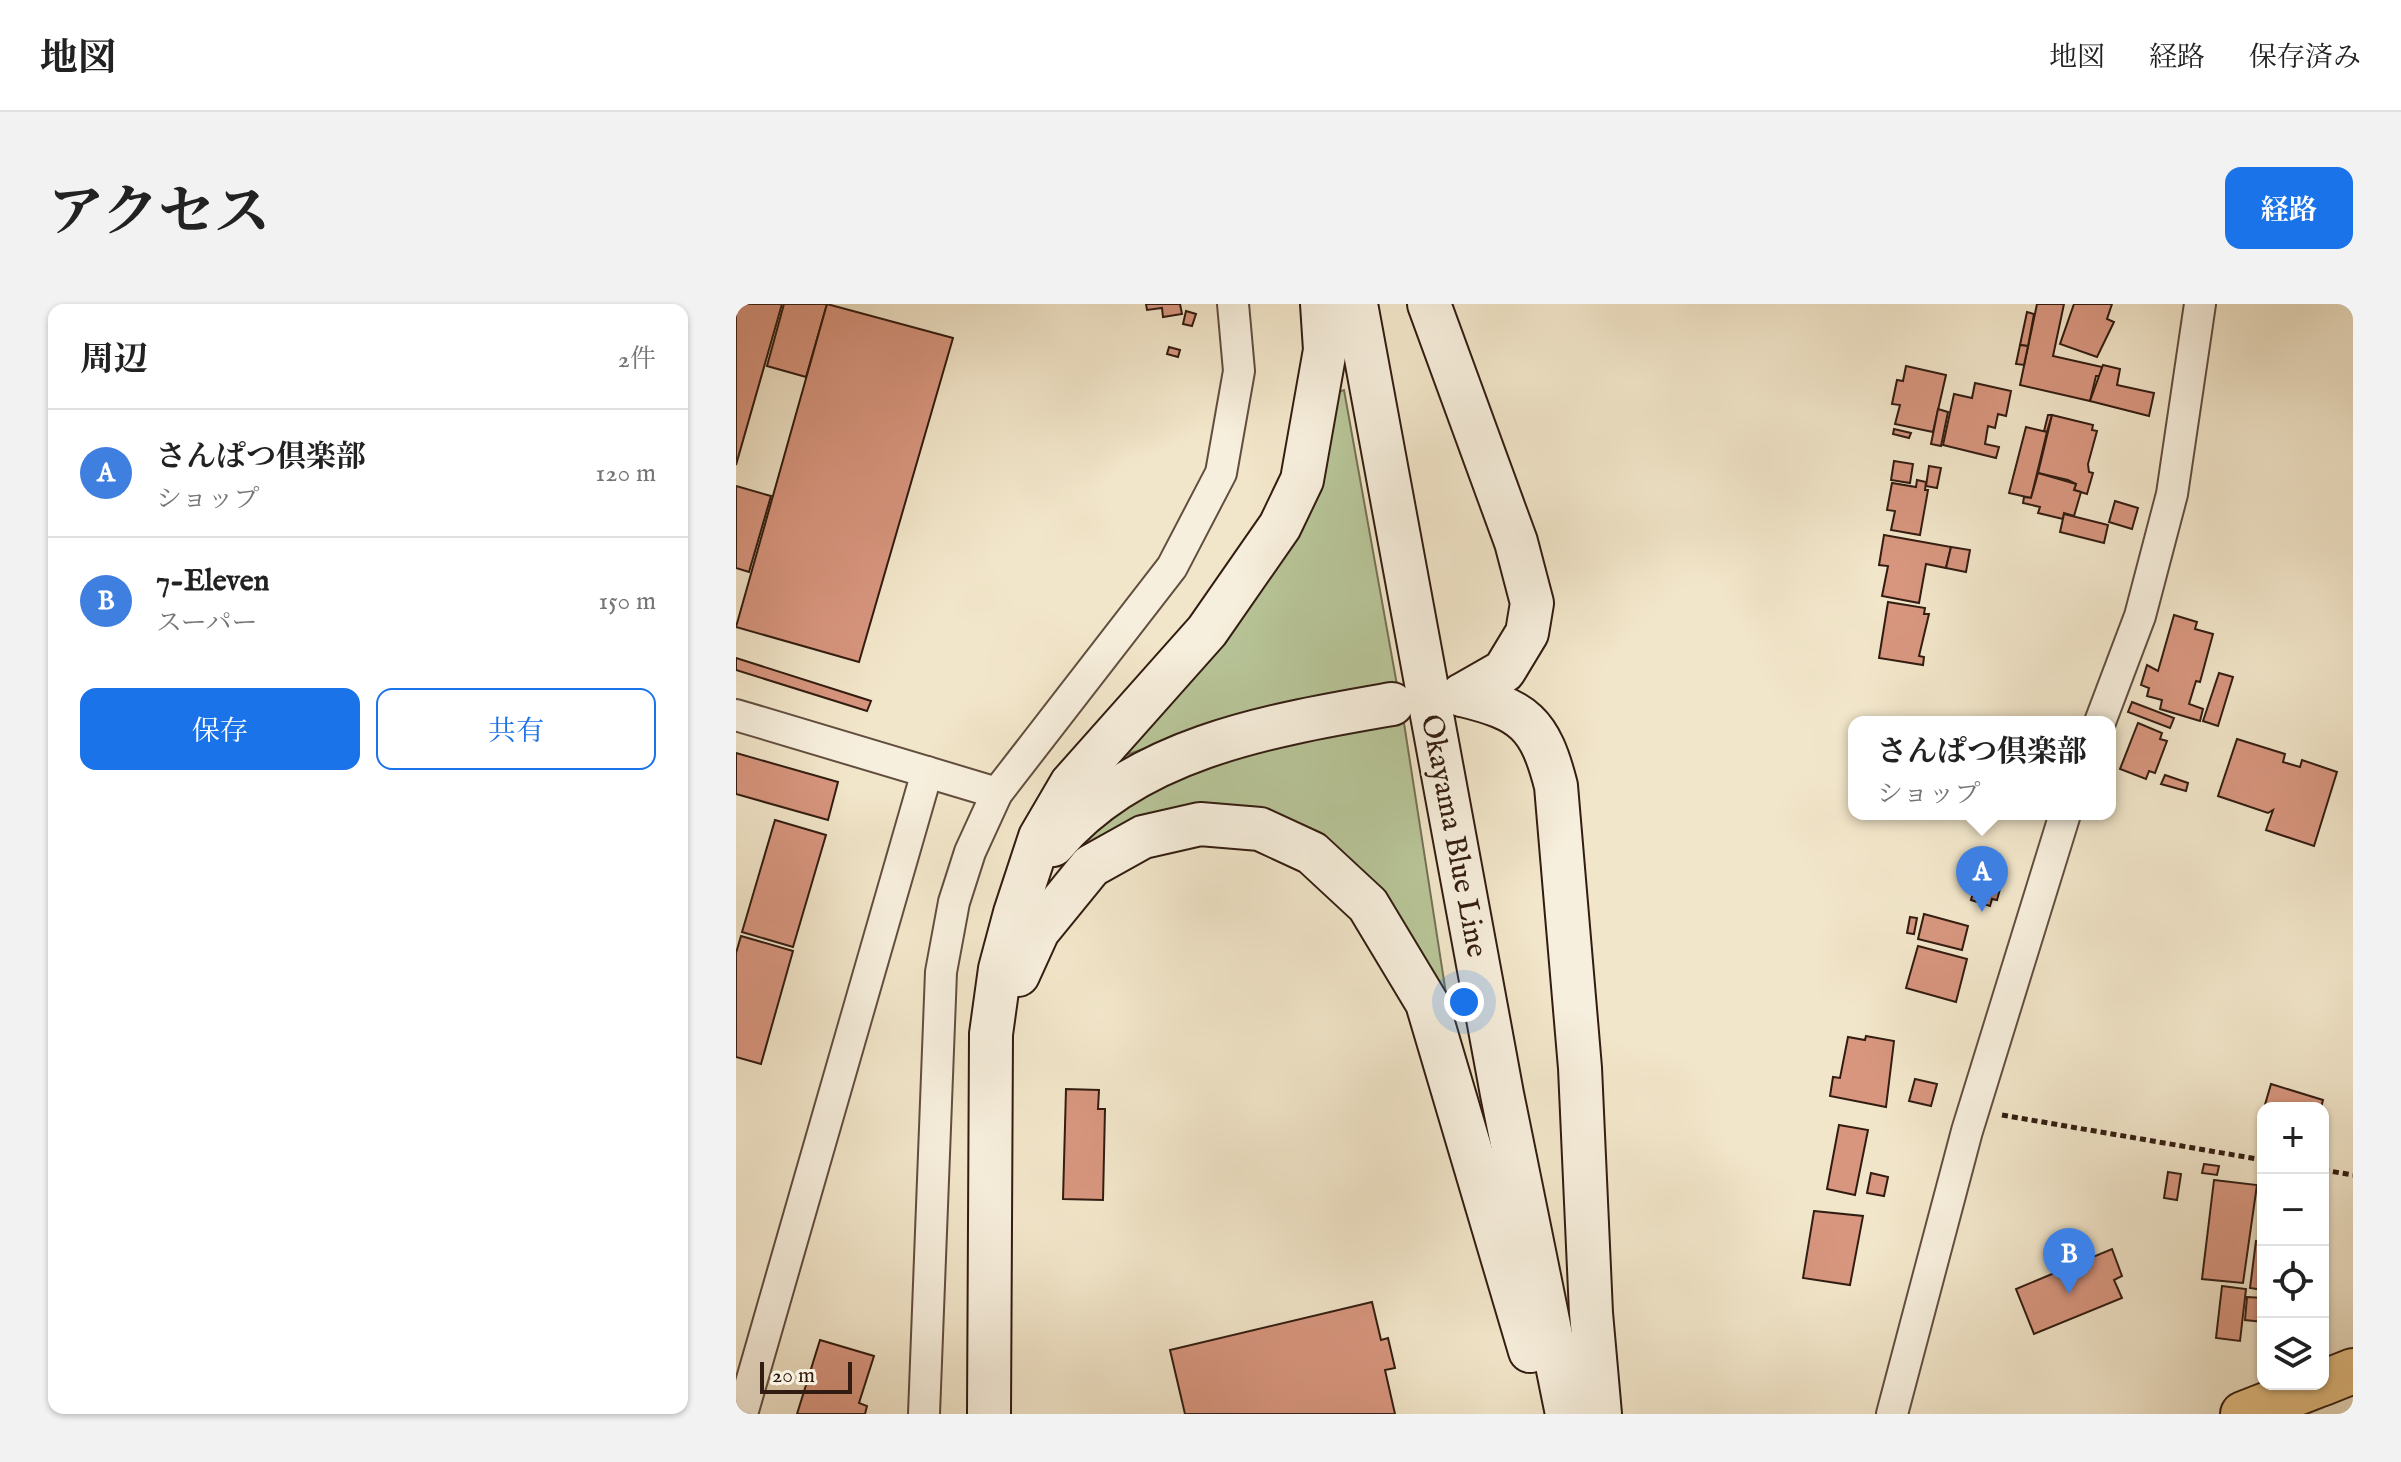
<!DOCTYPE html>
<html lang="ja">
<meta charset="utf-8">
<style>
body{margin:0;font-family:"IM FELL English","Noto Serif JP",serif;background:#f2f2f2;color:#222}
.controls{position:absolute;right:24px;bottom:24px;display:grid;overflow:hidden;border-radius:16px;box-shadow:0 2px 6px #0004}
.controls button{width:72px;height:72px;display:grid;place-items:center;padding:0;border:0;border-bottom:2px solid #e0e0e0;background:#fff;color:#222;font:40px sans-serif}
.scale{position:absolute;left:24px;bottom:20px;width:92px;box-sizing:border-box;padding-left:8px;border:4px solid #321c11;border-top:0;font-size:22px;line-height:28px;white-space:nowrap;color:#321c11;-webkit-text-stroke:6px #f7efdd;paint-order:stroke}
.you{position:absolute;left:728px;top:698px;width:28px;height:28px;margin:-20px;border:6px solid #fff;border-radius:50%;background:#1a73e8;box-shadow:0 0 0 12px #1a73e833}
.badge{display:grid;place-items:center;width:52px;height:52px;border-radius:50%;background:#1a73e8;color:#fff;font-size:26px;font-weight:700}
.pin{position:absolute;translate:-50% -66px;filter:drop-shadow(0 2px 4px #0008)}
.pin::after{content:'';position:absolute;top:42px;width:28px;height:24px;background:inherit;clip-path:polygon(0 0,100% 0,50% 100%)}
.popup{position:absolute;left:1112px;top:412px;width:268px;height:104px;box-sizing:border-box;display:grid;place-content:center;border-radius:16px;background:#fff;filter:drop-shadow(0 2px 6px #0005);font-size:26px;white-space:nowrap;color:#767676}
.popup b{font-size:30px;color:#222}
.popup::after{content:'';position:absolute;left:50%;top:100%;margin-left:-16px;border:16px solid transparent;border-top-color:#fff}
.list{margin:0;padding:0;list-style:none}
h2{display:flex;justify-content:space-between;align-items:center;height:104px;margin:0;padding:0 32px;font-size:34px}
h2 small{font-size:26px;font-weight:400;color:#767676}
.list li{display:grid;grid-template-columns:52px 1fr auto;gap:24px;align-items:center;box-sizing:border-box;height:128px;padding:0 32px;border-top:2px solid #e0e0e0}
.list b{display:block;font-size:30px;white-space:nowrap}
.list p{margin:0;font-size:26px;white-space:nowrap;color:#767676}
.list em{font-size:26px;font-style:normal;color:#767676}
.actions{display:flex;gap:16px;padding:24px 32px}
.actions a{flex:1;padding:18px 0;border:2px solid #1a73e8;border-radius:16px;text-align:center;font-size:28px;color:#1a73e8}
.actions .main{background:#1a73e8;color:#fff}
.icon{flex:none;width:44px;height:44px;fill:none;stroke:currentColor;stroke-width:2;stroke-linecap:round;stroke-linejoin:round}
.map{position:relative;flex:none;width:1617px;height:1110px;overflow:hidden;border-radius:16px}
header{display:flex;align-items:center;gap:48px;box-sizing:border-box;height:112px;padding:0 40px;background:#fff;border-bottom:2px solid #e0e0e0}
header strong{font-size:38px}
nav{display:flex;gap:44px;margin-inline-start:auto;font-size:28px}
.intro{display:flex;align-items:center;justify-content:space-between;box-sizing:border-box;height:192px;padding:0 48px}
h1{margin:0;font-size:56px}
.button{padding:20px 36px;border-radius:16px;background:#1a73e8;color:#fff;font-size:28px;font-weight:700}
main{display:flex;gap:48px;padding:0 48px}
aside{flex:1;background:#fff;border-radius:16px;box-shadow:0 2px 6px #0004}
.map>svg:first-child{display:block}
.green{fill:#b8c699;stroke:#757155;stroke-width:2}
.building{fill:#d8967f;stroke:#321c11;stroke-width:2}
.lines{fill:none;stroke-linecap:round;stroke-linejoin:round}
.minor-casing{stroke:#624e3f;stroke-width:34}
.secondary-casing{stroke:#321c11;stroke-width:46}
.primary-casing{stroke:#321c11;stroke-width:48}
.path{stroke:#321c11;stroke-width:5;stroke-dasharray:6 4;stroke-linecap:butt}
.minor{stroke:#f7efdd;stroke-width:30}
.secondary{stroke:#f7efdd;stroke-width:42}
.primary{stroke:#e9c385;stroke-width:44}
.labels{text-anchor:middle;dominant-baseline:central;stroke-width:6;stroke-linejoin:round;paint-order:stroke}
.street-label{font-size:30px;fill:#321c11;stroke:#f7efdd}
</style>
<header>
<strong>地図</strong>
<nav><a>地図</a><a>経路</a><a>保存済み</a></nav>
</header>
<div class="intro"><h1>アクセス</h1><a class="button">経路</a></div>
<main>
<aside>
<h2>周辺<small>2件</small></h2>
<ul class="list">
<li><span class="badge" style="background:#3f7fe0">A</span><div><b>さんぱつ倶楽部</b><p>ショップ</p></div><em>120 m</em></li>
<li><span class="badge" style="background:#3f7fe0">B</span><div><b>7-Eleven</b><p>スーパー</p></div><em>150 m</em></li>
</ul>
<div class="actions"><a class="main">保存</a><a>共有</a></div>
</aside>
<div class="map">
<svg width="1617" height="1110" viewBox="0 0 1617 1110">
<rect width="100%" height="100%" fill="#f2e6ca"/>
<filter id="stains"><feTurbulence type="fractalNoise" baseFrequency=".0025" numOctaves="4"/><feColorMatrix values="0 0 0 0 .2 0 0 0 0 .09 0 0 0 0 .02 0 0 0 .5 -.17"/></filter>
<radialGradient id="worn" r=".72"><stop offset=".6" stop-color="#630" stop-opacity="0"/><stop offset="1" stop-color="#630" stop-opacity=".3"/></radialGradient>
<g class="green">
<polygon points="608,86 661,381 443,432 382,454 408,417 596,90"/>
<polygon points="668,419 711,696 529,511 347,552 338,541 385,502 451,465 552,440"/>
</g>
<g class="building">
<polygon points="0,0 46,0 0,161"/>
<polygon points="48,0 91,0 70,73 31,62"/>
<polygon points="91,0 217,34 123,358 0,323"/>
<polygon points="410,0 444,0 446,10 427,13 426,4 411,6"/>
<polygon points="1301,0 1328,0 1317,52 1366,63 1365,72 1360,72 1354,97 1284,81"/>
<polygon points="1338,0 1376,0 1371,15 1378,18 1361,53 1324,40"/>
<polygon points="450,7 460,10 456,22 447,20"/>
<polygon points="1291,8 1298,10 1292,42 1284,41"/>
<polygon points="1284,41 1292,42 1288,61 1280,60"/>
<polygon points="433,43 444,46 442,53 431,50"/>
<polygon points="1367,61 1384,65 1381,81 1418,89 1413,112 1354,97"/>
<polygon points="1170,62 1210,71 1197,128 1159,120 1164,101 1156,100 1161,76 1167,77"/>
<polygon points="1239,79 1275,87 1270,112 1262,110 1259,124 1252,122 1249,140 1263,143 1260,154 1207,141 1218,90 1236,94"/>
<polygon points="1202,105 1212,108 1205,142 1195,140"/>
<polygon points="1312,111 1316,111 1311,128 1308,127"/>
<polygon points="1316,111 1357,121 1356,126 1361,127 1352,160 1353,168 1357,169 1351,190 1338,186 1340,180 1332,176 1302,169"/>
<polygon points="1290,123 1311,128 1295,194 1273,189"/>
<polygon points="1158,125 1175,129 1173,134 1157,130"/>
<polygon points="1158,157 1177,160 1174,179 1155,176"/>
<polygon points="1193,162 1205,164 1201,184 1190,182"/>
<polygon points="1302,169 1340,180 1338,186 1345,188 1338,212 1328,209 1327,215 1302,209 1304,203 1287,199 1288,193 1295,194"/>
<polygon points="1181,176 1190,178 1189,186 1192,186 1184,231 1155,226 1159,207 1151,206 1156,179 1180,183"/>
<polygon points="0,182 35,192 13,268 0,264"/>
<polygon points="1379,197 1402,204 1396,225 1373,218"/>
<polygon points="1328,210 1372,221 1368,239 1324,228"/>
<polygon points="1148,231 1215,243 1210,264 1190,260 1183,299 1146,292 1152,262 1143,261"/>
<polygon points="1215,243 1234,246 1230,268 1210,264"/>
<polygon points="1152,298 1189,304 1188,310 1193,310 1183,352 1188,353 1187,361 1143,354"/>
<polygon points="1438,311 1461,318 1459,325 1477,330 1464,378 1460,377 1453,400 1467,405 1464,417 1424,405 1426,396 1411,392 1413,384 1405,381 1411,361 1422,367"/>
<polygon points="0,354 135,397 131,407 0,366"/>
<polygon points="1483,369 1497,373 1482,422 1467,417"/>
<polygon points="1396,398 1438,414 1434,424 1392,408"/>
<polygon points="1402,419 1426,429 1424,435 1431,437 1419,469 1413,467 1410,475 1384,465"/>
<polygon points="1501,435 1549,450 1547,458 1564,463 1566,456 1601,468 1578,542 1530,526 1537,506 1532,509 1482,492"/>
<polygon points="0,449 102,478 92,516 0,490"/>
<polygon points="1429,471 1452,479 1450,487 1425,480"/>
<polygon points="39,516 90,531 57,643 6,628"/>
<polygon points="1243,567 1267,574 1261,596 1256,595 1254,602 1235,596"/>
<polygon points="1188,610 1232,622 1226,646 1182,635"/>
<polygon points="1174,613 1181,614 1178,630 1171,629"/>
<polygon points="5,632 57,647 25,760 0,753 0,649"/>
<polygon points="1182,642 1231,655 1220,698 1170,684"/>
<polygon points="1130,732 1158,737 1150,803 1094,792 1097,773 1104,774 1112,733 1129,736"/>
<polygon points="1179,775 1201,780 1195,802 1173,797"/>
<polygon points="1535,780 1587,796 1585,804 1528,804"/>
<polygon points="330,785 363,786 362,805 369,805 367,896 327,895"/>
<polygon points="1103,821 1132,826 1119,891 1091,885"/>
<polygon points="1468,860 1483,862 1481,871 1466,869"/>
<polygon points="1432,868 1445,870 1441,896 1428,894"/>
<polygon points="1135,869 1152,873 1148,892 1131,889"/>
<polygon points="1478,876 1521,881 1507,979 1466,975"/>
<polygon points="1078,907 1127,912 1114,981 1067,974"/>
<polygon points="1520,937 1527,938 1527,986 1514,984"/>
<polygon points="1376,945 1386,972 1378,976 1386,994 1298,1030 1280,985"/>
<polygon points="1486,982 1510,985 1504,1037 1480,1034"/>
<polygon points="1511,993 1527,994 1527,1018 1509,1016"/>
<polygon points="636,998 645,1036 652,1034 659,1064 649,1066 659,1110 449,1110 434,1046"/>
<polygon points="84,1036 138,1052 123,1099 131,1102 129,1110 61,1110"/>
</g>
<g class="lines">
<defs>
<g id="minor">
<polyline points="0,411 261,489"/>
<polyline points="1364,418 1404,312 1436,190 1464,0"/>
<polyline points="6,1110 191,468"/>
<polyline points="188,1110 205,668 218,598 234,548 261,489 436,263 485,169 503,67 497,0"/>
<polyline points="1156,1110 1231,827 1329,510"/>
</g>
<g id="secondary">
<polyline points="620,0 766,790 831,1110"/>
<polyline points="693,0 780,238 796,299 791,329 768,367 726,391"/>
<path d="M 726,391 C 788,406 804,419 820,482 L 844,764 L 855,1009 L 864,1110"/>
<path d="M 317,541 C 399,443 536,421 656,400"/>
<polyline points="282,671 302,627 355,562 407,533 464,520 524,525 576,549 632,601 691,699 794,1047"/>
<polyline points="253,1110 255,730 264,665 279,609 304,533 335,480 471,327 544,222 566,176 589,46 586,0"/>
</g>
<g id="primary">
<polyline points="1587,1079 1617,1067"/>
<polyline points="1507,1110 1584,1080"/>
</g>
</defs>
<use href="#minor" class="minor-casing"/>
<use href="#secondary" class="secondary-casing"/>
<use href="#primary" class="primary-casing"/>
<g class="path">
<polyline points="1266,811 1527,856"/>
<polyline points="1587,866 1617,871"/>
</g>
<use href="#minor" class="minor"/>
<use href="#secondary" class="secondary"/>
<use href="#primary" class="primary"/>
</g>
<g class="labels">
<g class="street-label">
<text transform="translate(717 532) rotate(79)">Okayama Blue Line</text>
</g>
</g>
<rect width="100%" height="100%" filter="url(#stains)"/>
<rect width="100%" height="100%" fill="url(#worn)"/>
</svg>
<div class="controls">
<button>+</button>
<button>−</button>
<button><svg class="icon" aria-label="locate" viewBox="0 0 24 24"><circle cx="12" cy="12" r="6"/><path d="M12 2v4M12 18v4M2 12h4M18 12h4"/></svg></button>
<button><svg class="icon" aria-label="layers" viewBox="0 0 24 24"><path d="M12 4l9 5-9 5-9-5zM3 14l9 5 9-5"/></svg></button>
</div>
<div class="scale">20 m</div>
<div class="you"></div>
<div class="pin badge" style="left:1246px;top:608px;background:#3f7fe0">A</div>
<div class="popup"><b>さんぱつ倶楽部</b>ショップ</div>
<div class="pin badge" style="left:1333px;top:990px;background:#3f7fe0">B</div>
</div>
</main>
